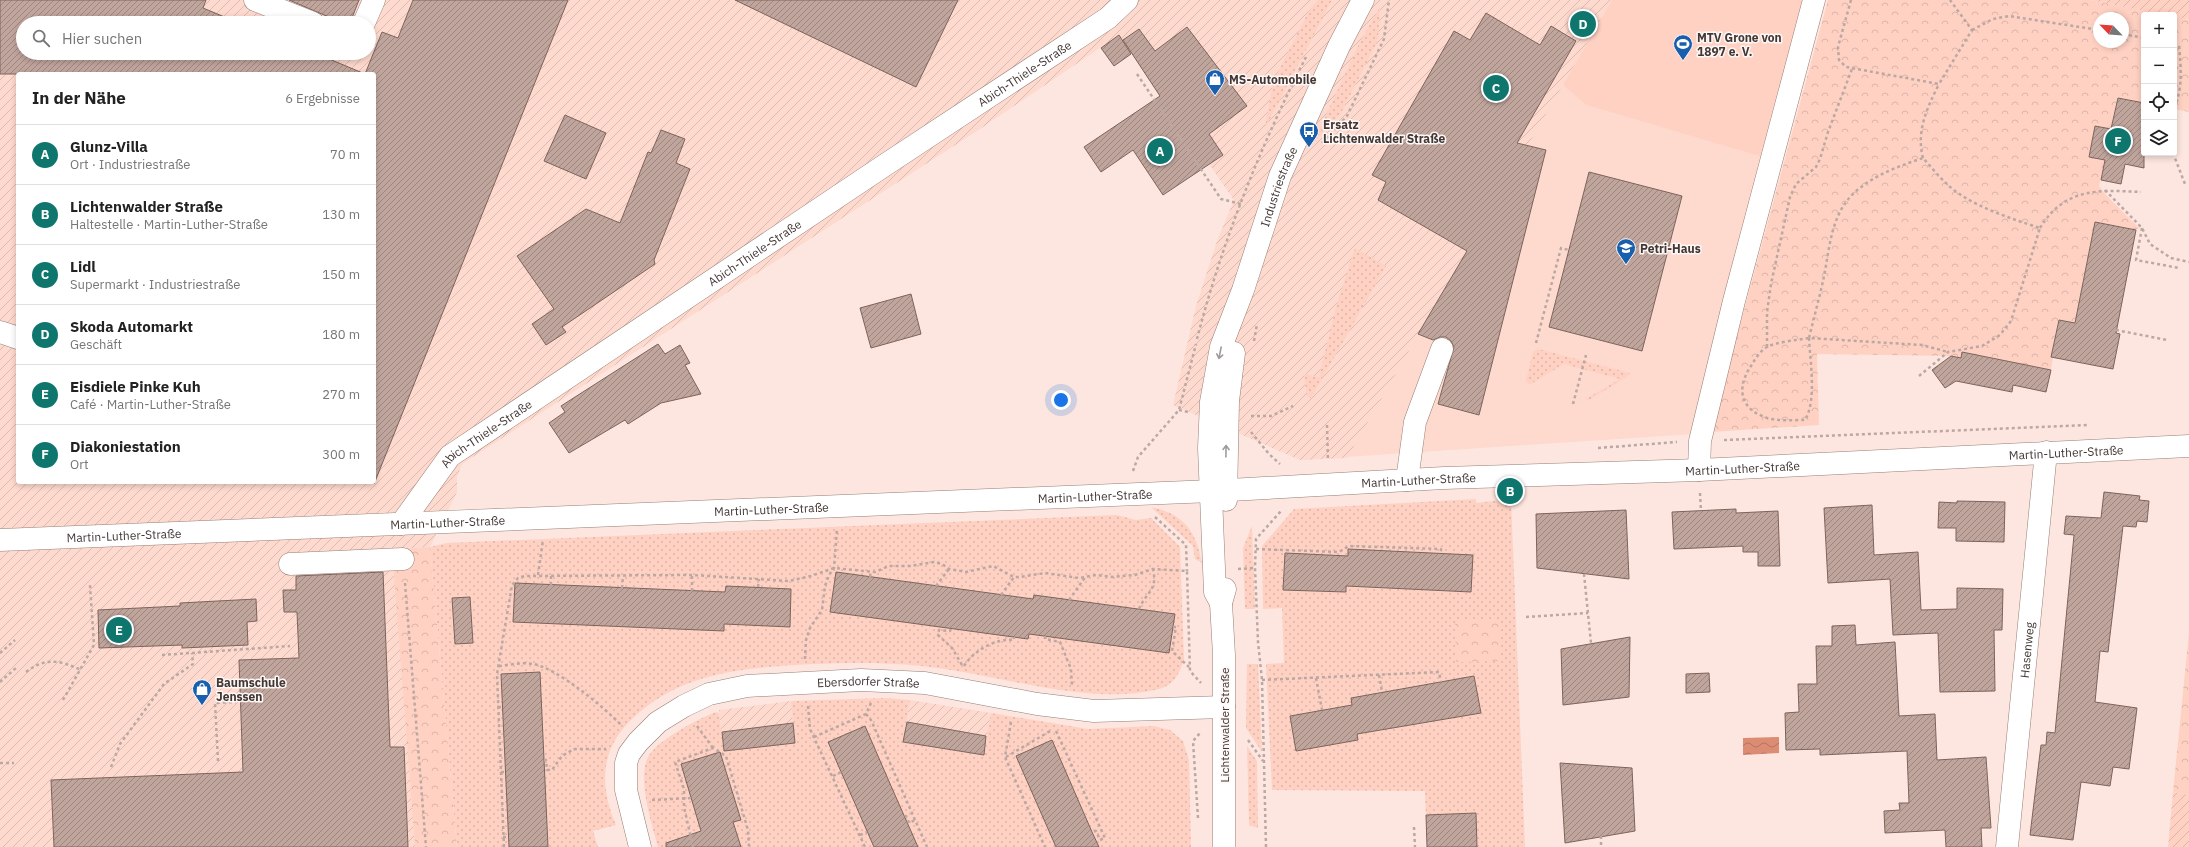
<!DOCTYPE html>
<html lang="de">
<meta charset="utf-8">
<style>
body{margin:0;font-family:"IBM Plex Sans",sans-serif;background:#f2f2f2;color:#222}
.controls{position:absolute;right:12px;top:12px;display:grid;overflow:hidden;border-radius:4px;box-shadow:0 2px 6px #0003}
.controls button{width:36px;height:36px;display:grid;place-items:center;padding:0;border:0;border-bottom:1px solid #e0e0e0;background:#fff;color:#222;font:20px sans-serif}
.compass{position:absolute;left:2093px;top:12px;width:36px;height:36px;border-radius:50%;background:#fff;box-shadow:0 2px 6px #0003;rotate:295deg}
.you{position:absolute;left:1061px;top:400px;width:14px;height:14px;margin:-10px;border:3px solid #fff;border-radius:50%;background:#1a73e8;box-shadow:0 0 0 6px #1a73e833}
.badge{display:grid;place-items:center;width:26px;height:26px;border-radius:50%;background:#0f766e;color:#fff;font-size:13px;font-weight:700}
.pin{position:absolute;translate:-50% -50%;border:2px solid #fff;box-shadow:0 1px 4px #0006}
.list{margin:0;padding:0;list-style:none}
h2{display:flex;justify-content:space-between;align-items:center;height:52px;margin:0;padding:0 16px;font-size:17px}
h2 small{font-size:13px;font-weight:400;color:#767676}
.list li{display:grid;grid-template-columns:26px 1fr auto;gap:12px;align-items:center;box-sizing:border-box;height:60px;padding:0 16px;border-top:1px solid #e0e0e0}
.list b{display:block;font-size:15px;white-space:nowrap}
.list p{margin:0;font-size:13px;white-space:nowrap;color:#767676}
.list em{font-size:13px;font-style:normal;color:#767676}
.icon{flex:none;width:22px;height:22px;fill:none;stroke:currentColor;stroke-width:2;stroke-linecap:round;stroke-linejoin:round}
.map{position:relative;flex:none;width:2189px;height:847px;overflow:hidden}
.search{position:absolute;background:#fff;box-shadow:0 2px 6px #0003;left:16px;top:16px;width:360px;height:44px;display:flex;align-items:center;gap:10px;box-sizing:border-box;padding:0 14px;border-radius:22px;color:#767676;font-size:15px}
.panel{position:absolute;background:#fff;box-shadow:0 2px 6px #0003;left:16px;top:72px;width:360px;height:412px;border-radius:4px}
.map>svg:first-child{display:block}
.built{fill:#fed9ce}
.industrial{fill:url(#industrial-furrows);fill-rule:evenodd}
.grass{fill:url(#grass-dots)}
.park{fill:url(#park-crowns);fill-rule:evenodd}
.garden{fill:url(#garden-furrows)}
.pitch{fill:#ffd1c3}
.water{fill:url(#water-waves)}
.building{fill:url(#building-hatch);stroke:#7c645c}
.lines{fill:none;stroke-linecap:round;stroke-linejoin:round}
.minor-casing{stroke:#977e76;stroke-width:23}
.path{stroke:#bba8a3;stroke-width:2.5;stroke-dasharray:3 3;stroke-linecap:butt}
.minor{stroke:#fff;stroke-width:22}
.oneway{stroke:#a09b9a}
.labels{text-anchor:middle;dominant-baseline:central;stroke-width:3;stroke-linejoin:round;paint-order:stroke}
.poi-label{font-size:12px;font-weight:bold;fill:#423734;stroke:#fdf7f5;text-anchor:start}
.street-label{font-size:12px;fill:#423734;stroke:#fdf7f5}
</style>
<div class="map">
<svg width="2189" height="847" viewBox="0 0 2189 847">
<defs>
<pattern id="industrial-furrows" width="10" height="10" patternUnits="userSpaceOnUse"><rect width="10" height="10" fill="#fed9ce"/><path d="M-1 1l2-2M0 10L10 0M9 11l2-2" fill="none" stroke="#dbbbb2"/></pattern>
<pattern id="grass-dots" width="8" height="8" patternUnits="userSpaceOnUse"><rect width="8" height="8" fill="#ffd1c3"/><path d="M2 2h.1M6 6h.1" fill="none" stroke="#dcb4a8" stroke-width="1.8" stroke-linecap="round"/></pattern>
<pattern id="park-crowns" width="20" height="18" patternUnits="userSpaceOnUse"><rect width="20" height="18" fill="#ffd1c3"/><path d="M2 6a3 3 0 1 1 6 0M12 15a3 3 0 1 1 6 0" fill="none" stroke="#dcb4a8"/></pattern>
<pattern id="garden-furrows" width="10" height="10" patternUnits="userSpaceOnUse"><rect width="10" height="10" fill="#ffd1c3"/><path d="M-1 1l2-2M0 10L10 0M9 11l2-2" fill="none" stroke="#dcb4a8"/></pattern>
<pattern id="water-waves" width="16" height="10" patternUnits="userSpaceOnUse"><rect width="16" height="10" fill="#dc8c73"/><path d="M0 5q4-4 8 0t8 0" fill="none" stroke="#b4735f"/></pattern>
<pattern id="building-hatch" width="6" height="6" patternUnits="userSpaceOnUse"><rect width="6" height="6" fill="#c0a59d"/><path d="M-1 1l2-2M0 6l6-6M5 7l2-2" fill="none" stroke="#9e8781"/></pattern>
</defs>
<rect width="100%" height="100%" fill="#fde6df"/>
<polygon class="built" points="1396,0 1612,0 1563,85 1586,105 1762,157 1693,434 1300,460"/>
<g class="industrial">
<path d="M 0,0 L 1612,0 L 1347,458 L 1300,460 L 1173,405 L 1196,306 L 1217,241 L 1234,200 L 1119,35 L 977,131 L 462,464 L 457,477 L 457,492 L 430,547 L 393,549 L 415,847 L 0,847 ZM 23,23 L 369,23 L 369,53 L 23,53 ZM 18,74 L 374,74 L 374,482 L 18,482 Z"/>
<polygon points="910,700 991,713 984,755 903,742"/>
<polygon points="791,701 795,743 724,751 719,710"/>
</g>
<g class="grass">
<polygon points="1318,0 1332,0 1265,128 1273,82 1309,11"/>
<polygon points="1380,7 1378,40 1341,113 1313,143 1360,42"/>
<polygon points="1355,248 1386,266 1311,398 1307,396 1304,374 1319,377 1336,307"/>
<polygon points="1538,349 1630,373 1628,376 1589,400 1586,399 1620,379 1564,364 1529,385 1526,380 1533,352"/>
<polygon points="1476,499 1476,503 1511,499 1525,847 1424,847 1427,847 1425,791 1272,790 1266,664 1284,663 1282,608 1263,609 1262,546 1294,509"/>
<path d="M 1151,507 C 1184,514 1196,531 1202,563 L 1195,559 L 1193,546 Z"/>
<path d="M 1117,515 L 1136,520 L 1151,518 L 1180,547 L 1184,659 C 1180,673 1174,685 1159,689 C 1098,705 1018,681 957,671 C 907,662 863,662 813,664 C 747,668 683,670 632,719 C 600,750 599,785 616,825 L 593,831 L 598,847 L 457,847 L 430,547 L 447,543 Z"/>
<polygon points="1252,526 1255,609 1245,609 1243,548"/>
<polygon points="1247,664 1258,664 1262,752 1246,728"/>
<path d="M 884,698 L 910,700 L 903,742 L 984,755 L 991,713 L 1088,729 L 1154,726 L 1170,730 L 1183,741 L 1189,760 L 1191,847 L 658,847 C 652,825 637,779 648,757 C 657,740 698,719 716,712 L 719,713 L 724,751 L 795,743 L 791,701 Z"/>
<polygon points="1247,746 1257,761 1258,828 1249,825"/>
</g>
<g class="park">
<path d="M 1828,0 L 2090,0 L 2166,15 L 2144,15 L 2144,103 L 2118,98 L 2111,129 L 2089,157 L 2105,160 L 2099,186 L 2105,194 L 2139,228 L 2136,230 L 2095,222 L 2075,323 L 2059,321 L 2051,370 L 1962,352 L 1961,358 L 1951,356 L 1817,354 L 1819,425 L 1711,432 ZM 2099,18 L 2123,18 L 2123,42 L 2099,42 Z"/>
<polygon points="2174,17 2189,20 2189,112 2174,109"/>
<polygon points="430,547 457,847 415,847 392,549"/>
<polygon points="1499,620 1500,661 1456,662 1455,621"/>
<polygon points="2189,632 2189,795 2173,792"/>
</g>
<g class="garden">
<polygon points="2090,0 2189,0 2189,20"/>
<polygon points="2173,792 2189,795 2189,847 2168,847"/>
</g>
<polygon class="pitch" points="1612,0 1806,0 1762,157 1586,105 1563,85"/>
<polygon class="water" points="1779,737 1779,753 1743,755 1743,738"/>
<g class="building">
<polygon points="0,0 206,0 203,8 239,23 23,23 23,53 315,53 365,74 0,74"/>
<polygon points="289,0 359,0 350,23 343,23"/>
<polygon points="413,0 568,0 374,484 374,74 365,74 382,32 398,38"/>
<polygon points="735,0 958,0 916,87"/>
<polygon points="1486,13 1540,45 1551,26 1576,41 1517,143 1546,150 1479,415 1438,404 1454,347 1451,341 1446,337 1440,337 1433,340 1418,334 1467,251 1378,200 1386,182 1372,175 1454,31 1470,40"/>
<polygon points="1187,27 1247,106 1209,134 1223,155 1163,195 1133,150 1101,172 1084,147 1160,96 1123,40 1139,29 1155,51"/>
<polygon points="1119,35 1131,54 1114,66 1101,48"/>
<polygon points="2118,98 2144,103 2144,168 2125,164 2121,184 2101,180 2105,160 2089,157 2095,126 2111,129"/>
<polygon points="565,115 606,133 586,179 544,161"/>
<polygon points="661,130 685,139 676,163 690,169 654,260 655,264 562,327 566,332 546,345 532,324 554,309 517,256 586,209 620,223 648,152 651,153"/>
<polygon points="1589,172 1682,196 1642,351 1549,327"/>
<polygon points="2095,222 2136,230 2116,333 2120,334 2113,369 2051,357 2059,320 2075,323"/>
<polygon points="911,294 921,334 871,348 860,308"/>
<polygon points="658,344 665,354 680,345 690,363 685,365 701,394 661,403 628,424 625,420 569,453 549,423 565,412 561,406"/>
<polygon points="1962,352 2051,370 2046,392 2013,385 2012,392 1956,381 1945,388 1932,370 1951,356 1961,358"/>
<polygon points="2104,492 2140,496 2139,500 2149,501 2147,522 2137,521 2136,527 2123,526 2108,652 2100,651 2095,702 2137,708 2129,769 2113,767 2110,786 2081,782 2073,840 2030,835 2041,745 2046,745 2047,732 2055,733 2074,535 2064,534 2066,516 2101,518"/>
<polygon points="1957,501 2005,502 2004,542 1956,541 1956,528 1938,528 1939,502 1957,503"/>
<polygon points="1872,505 1874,555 1918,552 1921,610 1957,609 1957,588 2003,589 2002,630 1994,630 1995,691 1940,692 1938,633 1893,635 1890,579 1828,583 1824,508"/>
<polygon points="1736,509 1736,513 1778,511 1780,566 1758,566 1758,552 1743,552 1743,546 1674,549 1672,512"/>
<polygon points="1626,510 1629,579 1537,568 1536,514"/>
<polygon points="1348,549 1473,555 1471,592 1346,586 1346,592 1283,590 1285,553 1348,556"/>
<polygon points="383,572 390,747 404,747 408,847 54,847 51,780 243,772 239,660 299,658 297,612 284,612 283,590 296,590 296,576"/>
<polygon points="836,572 1033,599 1034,595 1175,614 1169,653 1029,634 1028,639 830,612"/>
<polygon points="515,583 725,592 726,586 791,589 790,627 724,624 724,631 513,622"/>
<polygon points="470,597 473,643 455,644 452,598"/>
<polygon points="256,599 257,621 247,622 248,645 182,648 182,645 99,648 98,610 180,606 180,603"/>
<polygon points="1855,625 1856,645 1895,642 1899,716 1935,714 1937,760 1986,757 1991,828 1981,828 1982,847 1946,847 1945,830 1885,833 1884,811 1900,810 1899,803 1909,803 1907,751 1820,755 1820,749 1786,750 1785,713 1799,712 1798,684 1817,684 1816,646 1832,646 1832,626"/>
<polygon points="1630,637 1629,697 1563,705 1561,649"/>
<polygon points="540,672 548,847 509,847 501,674"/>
<polygon points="1709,673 1710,692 1686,693 1686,674"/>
<polygon points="1474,676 1481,713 1357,734 1358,740 1296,751 1290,716 1352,705 1351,698"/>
<polygon points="907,722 986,736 984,755 903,742"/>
<polygon points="793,723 795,743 724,751 722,732"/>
<polygon points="865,726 891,786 918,847 874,847 828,742"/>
<polygon points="1052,740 1092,832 1099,847 1056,847 1016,756"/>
<polygon points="720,752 741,820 733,822 741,847 666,847 666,843 701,831 681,764"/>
<polygon points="1560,763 1632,768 1635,831 1565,843"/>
<polygon points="1476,813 1477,847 1427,847 1426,815"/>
</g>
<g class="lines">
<defs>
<g id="minor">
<polyline points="255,0 313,23"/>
<polyline points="364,23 374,0"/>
<polyline points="0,332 18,338"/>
<polyline points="1699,470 1700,441 1734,301 1814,0"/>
<polyline points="1407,480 1415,422 1442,349"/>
<polyline points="1226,500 1228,401 1234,353"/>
<path id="s1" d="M 401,524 L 450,456 L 885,165 L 1108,18 L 1127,0"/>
<path id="s2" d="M 0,540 L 1212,491 L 1444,478 L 1699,470 L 2189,446"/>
<polyline points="290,564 403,559"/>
<path id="s3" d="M 1221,603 L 1215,592 L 1209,448 L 1211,402 L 1221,347 L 1243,290 L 1280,176 L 1339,46 L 1363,0"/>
<path id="s4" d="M 640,847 L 626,790 L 626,763 L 629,754 L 638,742 L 658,722 L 684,706 L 709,694 L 747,686 L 861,680 L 925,683 L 1037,704 L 1094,711 L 1224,707"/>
<polyline points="1224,847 1224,655 1221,603 1225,589"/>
<path id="s5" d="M 2007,847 L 2046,452"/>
</g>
</defs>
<use href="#minor" class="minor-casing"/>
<g class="path">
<polyline points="1851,0 1838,47 1839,60 1846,67 1939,84 1972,30 1950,0"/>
<polyline points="1972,30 1993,19 2009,16 2099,30"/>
<polyline points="2123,34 2144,38"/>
<path d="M 2174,44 L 2179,45 C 2181,70 2183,86 2174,110"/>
<polyline points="1137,74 1221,199 1241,204"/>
<polyline points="1322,143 1347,116 1384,39 1389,0"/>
<polyline points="2173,153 2185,184"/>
<path d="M 1923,158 C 1916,131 1927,108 1939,84"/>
<polyline points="2105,190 2142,228 2150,244 2171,258 2189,262"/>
<path d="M 2040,228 C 2065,187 2099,190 2141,192"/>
<polyline points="2142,228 2136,260 2179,268"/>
<polyline points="2116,330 2167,340"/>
<path d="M 1809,338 C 1810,361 1817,400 1805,420 C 1792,420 1775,422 1762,416 C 1738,406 1738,385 1751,366 C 1755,359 1760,351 1767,347 C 1776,342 1798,340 1809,338 Z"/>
<path d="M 1197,339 C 1222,242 1260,147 1306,57"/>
<polyline points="1254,341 1257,324"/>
<polyline points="1536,343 1561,248 1569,250"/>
<polyline points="1767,347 1767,312 1771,284 1790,197 1796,184 1816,167 1820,159 1828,132 1852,69"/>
<path d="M 1919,376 L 1948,352 L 1982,346 L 2000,335 L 2011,321 L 2040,228 C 2012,219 1969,205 1948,185 C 1939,177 1931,167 1923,158 C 1899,166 1874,175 1855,192 C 1831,214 1830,246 1824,276 C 1820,296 1814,317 1809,338 L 1922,345 L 1948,352"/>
<polyline points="1573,404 1586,355"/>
<polyline points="1179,410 1188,412"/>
<polyline points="1251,416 1271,416 1293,406"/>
<polyline points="1327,425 1328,461"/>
<polyline points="1251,432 1269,454 1280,464"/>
<polyline points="1724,440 2089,425"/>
<polyline points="1598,448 1677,442"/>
<polyline points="1133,471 1138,457 1179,410 1196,344"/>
<polyline points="1700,493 1701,511"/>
<polyline points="1155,517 1186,545 1187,571"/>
<polyline points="1256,549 1339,552 1349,546 1441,549 1441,554"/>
<polyline points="1238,569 1255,568"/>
<polyline points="1584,574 1591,643"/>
<polyline points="538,575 543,540"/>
<polyline points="870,577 871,572"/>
<polyline points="405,583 426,847"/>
<polyline points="551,585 551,575"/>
<polyline points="936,586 949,569"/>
<polyline points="758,587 759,579"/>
<polyline points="622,588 623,576"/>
<polyline points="692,591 692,575"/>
<polyline points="1001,595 1014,577"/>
<polyline points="1069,600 1086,576"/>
<path d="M 1139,609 C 1146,592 1158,591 1153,569"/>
<polyline points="1526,617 1588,613"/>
<polyline points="1173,627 1176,627 1172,651 1189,667"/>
<polyline points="951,629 950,631 939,630 938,635 952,648 962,665"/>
<polyline points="1045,636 1045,639 1060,642 1071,669 1072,686"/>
<polyline points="0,653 15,640"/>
<polyline points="162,655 290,646"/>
<polyline points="805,659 806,640 810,628 822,610 825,586 829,575 834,568 837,529"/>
<path d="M 499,666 C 509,665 522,662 533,664 C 557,668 604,707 622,726"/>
<path d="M 964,666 C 974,650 996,638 1014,640 L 1014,637"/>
<path d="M 26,672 C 46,657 59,660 81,670"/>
<polyline points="1379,675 1382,692"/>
<polyline points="1316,678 1322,710"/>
<polyline points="1262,680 1439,672 1441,682"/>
<polyline points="0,682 16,668"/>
<polyline points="63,700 94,645 90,585"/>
<polyline points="808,706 810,729 865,847"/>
<polyline points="498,707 502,707"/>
<polyline points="866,714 871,720 927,847"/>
<polyline points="1011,722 1005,757 1045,847"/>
<polyline points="697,726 713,748"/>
<polyline points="1056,731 1105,838 1100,840 1096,831 1092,832"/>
<polyline points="814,737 866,714 871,703"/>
<polyline points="1248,740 1263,761"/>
<polyline points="1006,757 1052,730"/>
<polyline points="544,760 546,760 547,770 552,770 562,756 574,749 606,749"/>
<polyline points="218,761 215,703 236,702"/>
<polyline points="0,763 14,763"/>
<polyline points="111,767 120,744 164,684 193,664 192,653"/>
<polyline points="501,772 505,772"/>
<polyline points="833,776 841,772"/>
<polyline points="652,800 691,798"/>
<polyline points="905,817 906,816 909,823 915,820"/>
<polyline points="1198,818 1193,741 1200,733"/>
<polyline points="1414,827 1415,847"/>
<polyline points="860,835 867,832"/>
<polyline points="1601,836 1601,847"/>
<polyline points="503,837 508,837"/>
<polyline points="504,847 497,674 512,585 518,578 525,576 692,575 789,581 811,576 834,568 875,572 889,566 911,566 934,562 942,564 949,569 966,572 993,566 1014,577 1020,577 1045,573 1079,578 1096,575 1112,577 1135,575 1153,569 1187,571 1190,671 1201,683"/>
<polyline points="693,847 684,807 684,789 675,762 713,748 726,756 748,830 749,847"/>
<polyline points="1266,847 1262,680 1258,642 1255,568 1256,539 1281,511"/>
</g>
<use href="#minor" class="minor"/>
</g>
<defs><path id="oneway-shaft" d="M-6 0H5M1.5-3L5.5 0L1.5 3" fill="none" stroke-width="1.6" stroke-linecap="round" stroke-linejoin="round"/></defs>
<g class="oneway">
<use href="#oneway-shaft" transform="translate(1220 353) rotate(101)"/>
<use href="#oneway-shaft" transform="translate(1226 451) rotate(-89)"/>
</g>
<defs>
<symbol id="stadium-pin" viewBox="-11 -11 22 30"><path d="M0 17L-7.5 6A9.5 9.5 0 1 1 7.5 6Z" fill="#185fae" stroke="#fdf7f5"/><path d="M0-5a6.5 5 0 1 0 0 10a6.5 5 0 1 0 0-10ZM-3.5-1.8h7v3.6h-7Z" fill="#fff"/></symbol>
<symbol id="shop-pin" viewBox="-11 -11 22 30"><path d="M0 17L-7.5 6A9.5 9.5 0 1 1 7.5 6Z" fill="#185fae" stroke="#fdf7f5"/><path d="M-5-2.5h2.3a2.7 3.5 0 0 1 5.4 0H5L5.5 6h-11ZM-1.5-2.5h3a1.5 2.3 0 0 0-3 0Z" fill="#fff"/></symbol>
<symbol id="bus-pin" viewBox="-11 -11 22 30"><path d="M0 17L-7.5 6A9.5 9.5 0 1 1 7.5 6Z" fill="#185fae" stroke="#fdf7f5"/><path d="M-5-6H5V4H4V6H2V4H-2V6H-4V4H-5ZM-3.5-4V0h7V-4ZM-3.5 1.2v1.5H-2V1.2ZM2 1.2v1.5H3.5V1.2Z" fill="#fff"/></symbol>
<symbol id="school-pin" viewBox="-11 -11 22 30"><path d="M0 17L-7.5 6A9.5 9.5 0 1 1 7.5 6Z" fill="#185fae" stroke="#fdf7f5"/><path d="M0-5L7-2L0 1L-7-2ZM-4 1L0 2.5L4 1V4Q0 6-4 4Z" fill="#fff"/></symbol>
</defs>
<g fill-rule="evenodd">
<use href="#stadium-pin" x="1672" y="33" width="22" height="30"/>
<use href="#shop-pin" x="1204" y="68" width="22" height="30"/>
<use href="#bus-pin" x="1298" y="120" width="22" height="30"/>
<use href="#school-pin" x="1615" y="237" width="22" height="30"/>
<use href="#shop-pin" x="191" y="678" width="22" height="30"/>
</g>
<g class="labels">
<g class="poi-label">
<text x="1697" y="37">MTV Grone von<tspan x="1697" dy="14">1897 e. V.</tspan></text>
<text x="1229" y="79">MS-Automobile</text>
<text x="1323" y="124">Ersatz<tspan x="1323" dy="14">Lichtenwalder Straße</tspan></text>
<text x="1640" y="248">Petri-Haus</text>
<text x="216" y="682">Baumschule<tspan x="216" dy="14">Jenssen</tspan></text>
</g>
<g class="street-label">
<text stroke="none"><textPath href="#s1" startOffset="774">Abich-Thiele-Straße</textPath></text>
<text stroke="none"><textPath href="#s3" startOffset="429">Industriestraße</textPath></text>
<text stroke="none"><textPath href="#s1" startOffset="450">Abich-Thiele-Straße</textPath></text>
<text stroke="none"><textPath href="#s1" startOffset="126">Abich-Thiele-Straße</textPath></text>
<text stroke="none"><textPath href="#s2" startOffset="2068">Martin-Luther-Straße</textPath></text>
<text stroke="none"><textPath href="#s2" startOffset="1744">Martin-Luther-Straße</textPath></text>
<text stroke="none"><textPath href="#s2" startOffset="1420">Martin-Luther-Straße</textPath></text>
<text stroke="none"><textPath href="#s2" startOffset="1096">Martin-Luther-Straße</textPath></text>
<text stroke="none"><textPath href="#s2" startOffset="772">Martin-Luther-Straße</textPath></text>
<text stroke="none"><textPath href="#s2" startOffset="448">Martin-Luther-Straße</textPath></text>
<text stroke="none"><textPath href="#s2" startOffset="124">Martin-Luther-Straße</textPath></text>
<text stroke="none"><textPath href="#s5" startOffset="198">Hasenweg</textPath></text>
<text stroke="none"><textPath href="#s4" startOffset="357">Ebersdorfer Straße</textPath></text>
<text transform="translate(1224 725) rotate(-90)">Lichtenwalder Straße</text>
</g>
</g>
</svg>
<div class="controls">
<button>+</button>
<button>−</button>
<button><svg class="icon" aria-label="locate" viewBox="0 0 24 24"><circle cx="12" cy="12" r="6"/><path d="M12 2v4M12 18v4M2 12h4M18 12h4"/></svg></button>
<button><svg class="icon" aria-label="layers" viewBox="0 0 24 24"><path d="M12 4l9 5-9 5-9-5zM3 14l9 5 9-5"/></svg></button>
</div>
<svg class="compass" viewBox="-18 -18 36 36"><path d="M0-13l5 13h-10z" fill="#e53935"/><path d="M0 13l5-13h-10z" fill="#767676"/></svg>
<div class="you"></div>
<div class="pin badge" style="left:1160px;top:151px">A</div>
<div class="pin badge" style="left:1510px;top:491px">B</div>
<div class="pin badge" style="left:1496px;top:88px">C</div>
<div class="pin badge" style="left:1583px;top:24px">D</div>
<div class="pin badge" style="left:119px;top:630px">E</div>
<div class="pin badge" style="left:2118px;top:141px">F</div>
<div class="search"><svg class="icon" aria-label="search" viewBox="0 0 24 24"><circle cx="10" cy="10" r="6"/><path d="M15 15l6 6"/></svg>Hier suchen</div>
<section class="panel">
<h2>In der Nähe<small>6 Ergebnisse</small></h2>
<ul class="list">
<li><span class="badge">A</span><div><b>Glunz-Villa</b><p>Ort · Industriestraße</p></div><em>70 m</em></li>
<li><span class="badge">B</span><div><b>Lichtenwalder Straße</b><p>Haltestelle · Martin-Luther-Straße</p></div><em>130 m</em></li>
<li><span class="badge">C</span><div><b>Lidl</b><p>Supermarkt · Industriestraße</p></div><em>150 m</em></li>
<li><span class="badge">D</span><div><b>Skoda Automarkt</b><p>Geschäft</p></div><em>180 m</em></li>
<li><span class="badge">E</span><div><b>Eisdiele Pinke Kuh</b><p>Café · Martin-Luther-Straße</p></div><em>270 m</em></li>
<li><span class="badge">F</span><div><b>Diakoniestation</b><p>Ort</p></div><em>300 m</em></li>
</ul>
</section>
</div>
